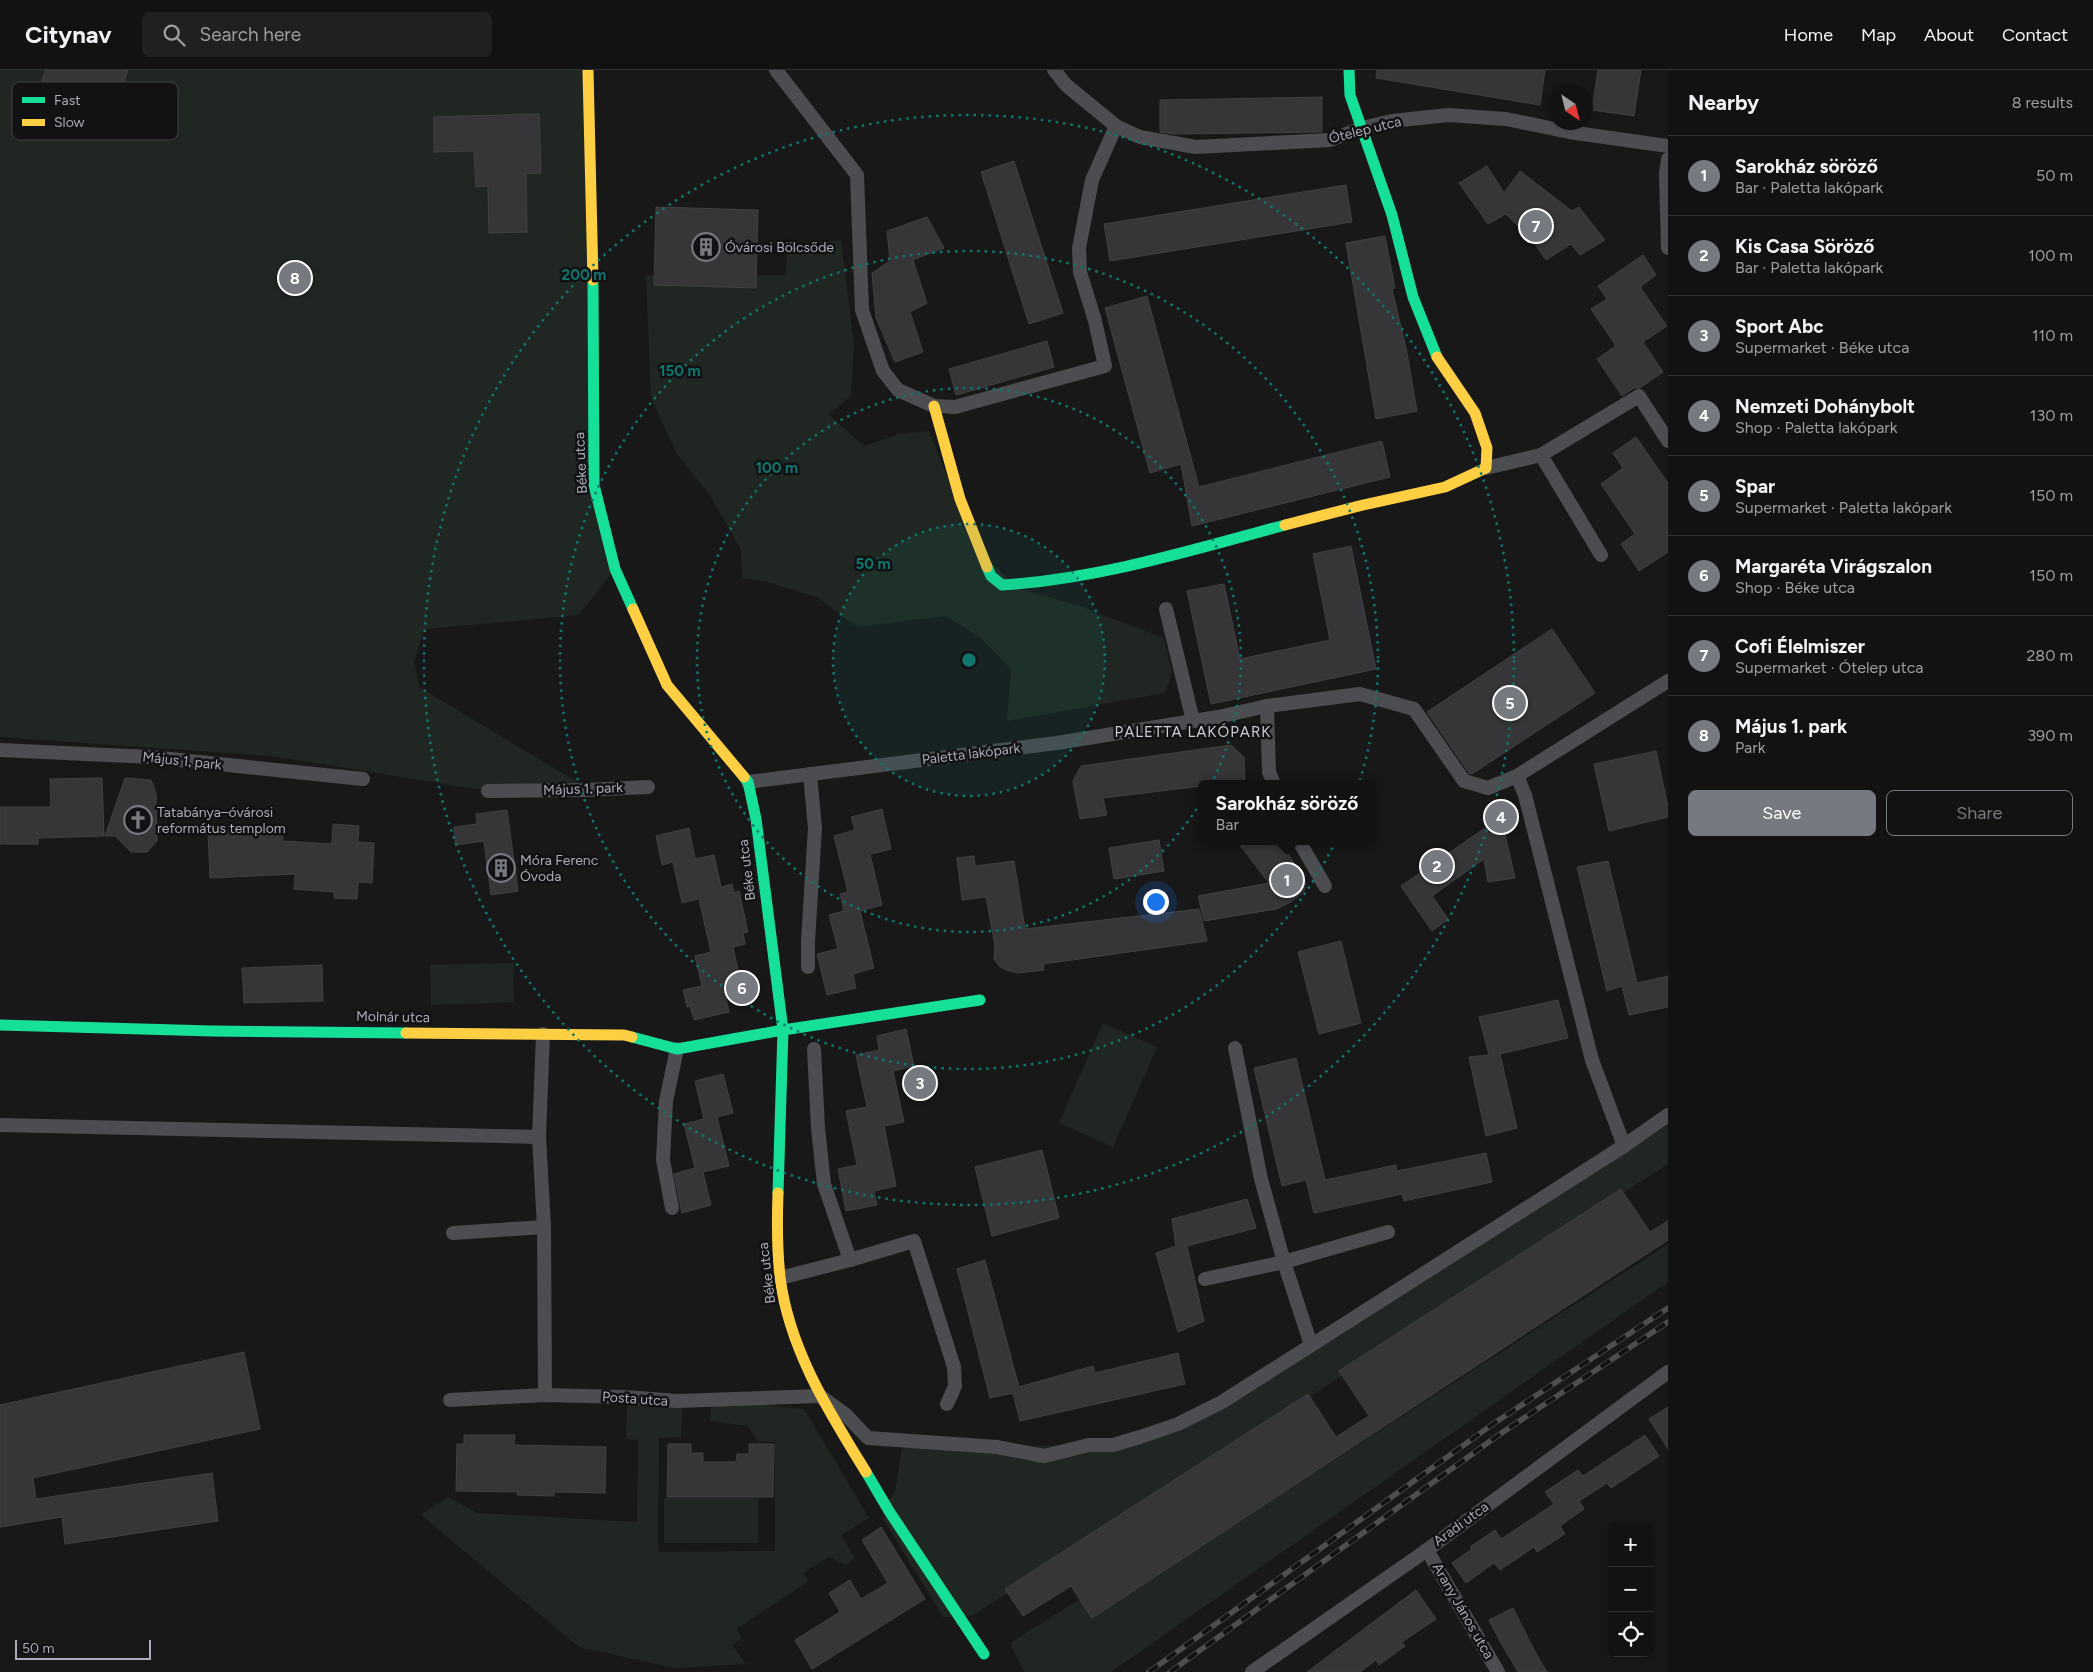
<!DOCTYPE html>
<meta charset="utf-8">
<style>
body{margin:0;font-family:Figtree,sans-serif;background:#1f2020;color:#f1f3f6}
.controls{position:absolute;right:15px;bottom:15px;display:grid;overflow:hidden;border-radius:8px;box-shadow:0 1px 4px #0004}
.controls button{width:45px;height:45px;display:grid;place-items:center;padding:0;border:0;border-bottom:1px solid #313232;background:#121212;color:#f1f3f6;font:25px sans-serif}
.compass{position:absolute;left:1548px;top:15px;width:45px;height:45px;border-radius:50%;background:#121212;box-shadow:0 1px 4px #0004;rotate:145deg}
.scale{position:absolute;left:15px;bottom:12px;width:136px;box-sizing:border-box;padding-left:5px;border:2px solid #aaadb8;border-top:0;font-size:14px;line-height:18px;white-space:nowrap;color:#aaadb8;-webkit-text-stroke:4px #121214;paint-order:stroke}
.you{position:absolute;left:1155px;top:831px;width:18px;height:18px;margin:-12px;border:4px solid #fff;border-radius:50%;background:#1a73e8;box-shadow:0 0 0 8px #1a73e833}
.badge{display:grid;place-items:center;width:32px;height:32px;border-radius:50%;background:#777980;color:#fff;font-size:16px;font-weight:700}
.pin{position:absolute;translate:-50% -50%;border:2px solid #fff;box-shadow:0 1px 5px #0006}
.popup{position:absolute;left:1198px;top:710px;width:178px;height:65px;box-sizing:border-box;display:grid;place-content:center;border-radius:8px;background:#121212;filter:drop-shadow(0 1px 4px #0005);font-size:16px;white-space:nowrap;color:#9c9e9f}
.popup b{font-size:19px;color:#f1f3f6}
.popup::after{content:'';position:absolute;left:50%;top:100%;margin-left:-10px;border:10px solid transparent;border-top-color:#121212}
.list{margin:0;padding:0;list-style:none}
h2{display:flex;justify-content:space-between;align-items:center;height:65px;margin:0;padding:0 20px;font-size:21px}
h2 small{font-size:16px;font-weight:400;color:#9c9e9f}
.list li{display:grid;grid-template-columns:32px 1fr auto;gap:15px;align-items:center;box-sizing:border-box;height:80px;padding:0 20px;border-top:1px solid #313232}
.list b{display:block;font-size:19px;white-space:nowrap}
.list p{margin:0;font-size:16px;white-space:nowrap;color:#9c9e9f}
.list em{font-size:16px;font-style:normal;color:#9c9e9f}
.actions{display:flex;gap:10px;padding:15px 20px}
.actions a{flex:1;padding:11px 0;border:1px solid #777980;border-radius:8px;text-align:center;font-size:18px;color:#777980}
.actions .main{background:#777980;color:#fff}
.icon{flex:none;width:28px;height:28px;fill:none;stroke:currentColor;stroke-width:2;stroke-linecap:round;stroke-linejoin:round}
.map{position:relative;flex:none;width:1668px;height:1602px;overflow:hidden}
header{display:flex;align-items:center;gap:30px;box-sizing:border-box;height:70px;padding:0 25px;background:#121212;border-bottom:1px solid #313232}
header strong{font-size:24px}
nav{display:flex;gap:28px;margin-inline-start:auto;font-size:18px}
.search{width:350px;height:45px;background:#1f2020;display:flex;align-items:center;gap:12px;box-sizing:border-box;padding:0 18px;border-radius:8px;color:#9c9e9f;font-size:19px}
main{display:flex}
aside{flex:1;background:#121212}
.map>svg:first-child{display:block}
.green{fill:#202722}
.building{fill:#363638;stroke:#414144}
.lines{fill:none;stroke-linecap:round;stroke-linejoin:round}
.street{stroke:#4c4d51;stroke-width:14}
.fast{stroke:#16e098;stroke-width:11}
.slow{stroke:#ffcf43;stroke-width:11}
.rail-casing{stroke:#4d4e50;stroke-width:5.5}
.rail{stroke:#121214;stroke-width:4;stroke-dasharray:11;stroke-linecap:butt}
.ring{fill:none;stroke:#0f766e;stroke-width:2.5;stroke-dasharray:2.5 5}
.labels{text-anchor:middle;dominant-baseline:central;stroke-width:5;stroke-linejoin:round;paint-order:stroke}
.street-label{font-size:14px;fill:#aaadb8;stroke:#121214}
.poi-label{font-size:14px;fill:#aaadb8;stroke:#121214;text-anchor:start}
.neighbourhood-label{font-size:15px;letter-spacing:1px;fill:#cbccd4;stroke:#121214}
.key{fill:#121214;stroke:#404045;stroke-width:1}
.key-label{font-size:14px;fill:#aaadb8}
.centre{fill:#0f766e;stroke:#121214;stroke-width:2.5}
.ring-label{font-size:15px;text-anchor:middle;font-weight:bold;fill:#0f766e;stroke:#121214;stroke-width:5;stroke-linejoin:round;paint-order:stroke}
</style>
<header>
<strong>Citynav</strong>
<div class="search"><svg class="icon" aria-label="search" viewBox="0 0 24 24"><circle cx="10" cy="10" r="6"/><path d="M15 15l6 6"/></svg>Search here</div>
<nav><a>Home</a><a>Map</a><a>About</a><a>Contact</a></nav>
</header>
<main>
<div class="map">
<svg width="1668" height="1602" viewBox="0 0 1668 1602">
<rect width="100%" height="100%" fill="#181818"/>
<g class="green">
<polygon points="0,0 587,0 594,415 615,499 579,545 424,559 414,592 419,617 594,722 488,721 272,686 0,667"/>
<polygon points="841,170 854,274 851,326 828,344 864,376 900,364 929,361 976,477 1017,518 1080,536 1164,568 1172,603 1165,623 1007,651 1011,599 981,568 946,546 857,557 817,527 767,512 742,508 741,480 711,427 677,384 651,328 646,205 786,205 787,176"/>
<polygon points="513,893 514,932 431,935 430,895"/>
<polygon points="1103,953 1157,977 1113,1077 1059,1053"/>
<polygon points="1668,1037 1668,1094 972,1546 943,1547 884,1450 887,1434 895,1421 903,1372 997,1377 1089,1375 1140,1367 1222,1332"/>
<polygon points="1668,1174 1668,1212 1111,1602 1024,1602 1010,1573 1096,1519 1111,1535"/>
<polygon points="627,1329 683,1333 681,1367 659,1368 658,1482 775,1481 775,1372 758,1371 748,1356 710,1351 712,1330 804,1339 869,1448 841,1465 855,1488 846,1495 829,1487 803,1503 809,1511 736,1559 742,1568 732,1575 746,1594 674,1598 579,1577 421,1445 448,1427 478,1443 637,1452 638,1370 626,1369"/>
<rect x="664" y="1428" width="94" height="45"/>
</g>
<g class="building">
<polygon points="46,0 128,0 111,48 37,23"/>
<polygon points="1377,0 1545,0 1540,35 1376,8"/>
<polygon points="1598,0 1641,0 1634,46 1592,40"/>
<polygon points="1322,27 1322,62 1174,64 1160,62 1160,30"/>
<polygon points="539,44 541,103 526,104 527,162 489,163 488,116 476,117 474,81 434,82 434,47"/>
<polygon points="1014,91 1063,243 1029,254 981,102"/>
<polygon points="1487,96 1504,123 1520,101 1572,141 1579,137 1605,170 1580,185 1571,174 1546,190 1532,170 1506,144 1488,154 1459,113"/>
<polygon points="1346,115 1352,152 1110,191 1104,154"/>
<polygon points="656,137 758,140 756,218 654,215"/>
<polygon points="927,147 944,178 913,190 927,233 910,242 923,282 895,292 876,248 872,203 890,191 887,161"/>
<polygon points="1385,166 1395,218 1392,219 1407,283 1417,341 1376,349 1346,173"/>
<polygon points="1643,185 1656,205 1640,217 1667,256 1643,272 1663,302 1640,318 1634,318 1622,326 1597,289 1616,276 1591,239 1607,229 1598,216"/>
<polygon points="1147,226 1199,417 1382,371 1390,407 1192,456 1181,394 1150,403 1105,238"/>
<polygon points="1047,271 1054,297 956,325 949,299"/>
<polygon points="1636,367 1668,413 1668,482 1639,501 1621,474 1635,464 1601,414 1623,398 1613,383"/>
<polygon points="1351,476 1376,599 1211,634 1187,521 1224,514 1240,589 1330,570 1313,484"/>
<polygon points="1552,559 1595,623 1472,704 1469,703 1427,642"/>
<polygon points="1231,675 1244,687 1245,714 1202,714 1202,716 1103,728 1107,745 1080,749 1073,711 1081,696"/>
<polygon points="1656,681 1668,737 1668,747 1609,761 1594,694"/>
<polygon points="102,708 104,766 38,768 38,774 0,774 0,737 51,737 50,709"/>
<polygon points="125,708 151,710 156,723 157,771 147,782 131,782 115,766 105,766"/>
<polygon points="882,739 891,779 870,784 882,835 860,841 874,898 853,904 856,918 827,925 817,884 838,879 829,845 844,841 840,824 848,822 834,766 855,760 851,747"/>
<polygon points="507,740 518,821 491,825 484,771 456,775 454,757 477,754 476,744"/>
<polygon points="1501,747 1515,808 1488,812 1484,789 1432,826 1448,849 1432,861 1401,816"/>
<polygon points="333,754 359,756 358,772 374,773 372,813 358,812 357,829 334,828 334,822 294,819 295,804 210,808 208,759 282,756 283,771 332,774"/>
<polygon points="689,758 695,789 714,785 721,817 732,814 734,823 739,821 748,862 743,863 745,874 733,877 740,909 723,913 729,942 694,950 690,936 687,937 683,920 702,916 695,886 711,882 699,829 682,833 673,792 662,795 656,766"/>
<polygon points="1159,770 1164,801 1114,809 1109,778"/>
<polygon points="1237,771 1279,771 1304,807 1306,814 1304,821 1291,832 1276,839 1204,851 1198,826 1269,813"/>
<polygon points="974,786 975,796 1014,791 1025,859 1199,839 1207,871 1043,894 1044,900 1018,903 1009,901 1000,897 994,889 995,876 986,827 962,830 957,788"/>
<polygon points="1608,791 1637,913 1668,906 1668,937 1629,945 1622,916 1607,921 1577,797"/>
<polygon points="1341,871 1361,953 1319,964 1298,882"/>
<polygon points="322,895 323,931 244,933 242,898"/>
<polygon points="1558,930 1568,968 1500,984 1517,1058 1486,1066 1469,987 1489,985 1479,947"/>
<polygon points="906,959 914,996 893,1001 904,1052 884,1056 896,1116 874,1121 877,1135 846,1141 838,1099 857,1095 846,1041 867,1037 856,985 879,980 877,966"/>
<polygon points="1296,988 1325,1110 1396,1095 1397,1101 1486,1083 1492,1112 1404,1131 1402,1124 1314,1143 1306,1110 1282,1116 1254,998"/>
<polygon points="723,1004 733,1043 717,1047 729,1096 703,1102 711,1135 682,1143 674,1104 695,1098 684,1054 704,1049 695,1011"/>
<polygon points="1042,1080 1059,1148 992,1166 975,1097"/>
<polygon points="1621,1119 1650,1162 1668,1151 1668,1170 1092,1548 1071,1516 1023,1546 1005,1519 1308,1324 1336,1367 1369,1346 1339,1301"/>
<polygon points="1247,1129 1256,1158 1187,1176 1204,1251 1178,1262 1156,1183 1176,1176 1172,1149"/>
<polygon points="985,1190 1019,1317 1093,1296 1095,1303 1178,1283 1185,1314 1020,1351 1013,1323 990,1328 957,1199"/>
<polygon points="244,1282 260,1359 33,1408 36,1429 212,1403 218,1451 65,1474 62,1447 0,1457 0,1335"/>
<polygon points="1668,1337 1668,1379 1649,1349"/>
<polygon points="464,1365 515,1365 514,1375 606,1377 605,1423 554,1422 554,1426 517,1425 517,1422 456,1421 457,1374 464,1374"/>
<polygon points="1645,1365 1659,1386 1611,1418 1607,1413 1579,1431 1584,1439 1560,1456 1565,1464 1537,1482 1534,1477 1500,1500 1494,1493 1466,1513 1452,1493 1472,1479 1470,1477 1495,1460 1501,1469 1554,1434 1545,1422 1578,1400 1583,1406"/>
<polygon points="668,1374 691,1374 691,1383 703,1383 703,1392 736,1392 737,1384 749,1384 749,1374 774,1374 773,1427 667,1427"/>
<polygon points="881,1457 925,1529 812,1599 795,1570 840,1542 829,1523 850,1510 861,1529 888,1513 862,1470"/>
<polygon points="1416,1520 1436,1549 1402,1572 1405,1576 1379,1595 1376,1590 1360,1602 1307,1602"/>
<polygon points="1513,1538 1534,1580 1547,1602 1518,1602 1501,1573 1489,1550"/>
</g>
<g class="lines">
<g class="street">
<polyline points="776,0 857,105 862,240 883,301 898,320 934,336 955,337 1105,296 1095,251 1080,202 1079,178 1092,110 1116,56"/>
<polyline points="1054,0 1066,15 1116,56 1140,67 1196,77 1330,70 1362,58 1392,51 1448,45 1506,49 1569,62 1668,76"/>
<polyline points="1668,89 1666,104 1668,178"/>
<polyline points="1541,385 1639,326 1668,371"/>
<polyline points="1486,398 1541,385 1601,485"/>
<polyline points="1166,539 1193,651"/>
<polyline points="1267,636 1269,702 1274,714"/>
<polyline points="0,680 151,687 363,709"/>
<polyline points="1517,706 1525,725 1592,990 1624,1076"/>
<polyline points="748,712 1057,673 1218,647 1267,636 1360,624 1414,639 1464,711 1488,718 1517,706 1668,611"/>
<polyline points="488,721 586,720 648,717"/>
<polyline points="1299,771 1325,816"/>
<polyline points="808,897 808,871 815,758 810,704"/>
<polyline points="543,964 539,1067 544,1157 545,1325"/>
<polyline points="1235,978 1261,1109 1284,1192 1311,1275"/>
<polyline points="0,1055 539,1067"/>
<polyline points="672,1138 663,1090 666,1031 677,979"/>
<polyline points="453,1163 544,1157"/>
<polyline points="850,1190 914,1171 954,1297 955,1316 947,1334"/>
<polyline points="780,1208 850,1190 824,1114 818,1058 814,979"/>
<polyline points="1205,1209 1284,1192 1388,1162"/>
<polyline points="450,1330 545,1325 624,1327 678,1331 820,1326 846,1345 868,1368 997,1377 1044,1386 1089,1375 1113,1375 1140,1367 1178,1354 1222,1332 1624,1076 1668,1045"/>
<polyline points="1427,1480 1498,1602"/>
<polyline points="1252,1602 1427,1480 1668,1302"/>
</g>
<g class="fast">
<polyline points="1349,0 1350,25 1392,145 1413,227 1437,287"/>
<polyline points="593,210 594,415 615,499 633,539"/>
<path d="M 987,497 L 991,506 L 1002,515 C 1098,509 1192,480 1285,455"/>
<polyline points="744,707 748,712 756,749 783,960 778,1123"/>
<polyline points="0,955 212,961 406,963"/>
<polyline points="632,967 677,979 783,960 980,930"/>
<polyline points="866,1402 889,1441 984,1584"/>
</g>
<g class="slow">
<polyline points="588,0 593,210"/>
<polyline points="934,336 960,429 987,497"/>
<polyline points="1285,455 1363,435 1445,417 1486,398 1487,378 1475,343 1437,287"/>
<polyline points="633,539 667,615 744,707"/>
<polyline points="406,963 624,965 632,967"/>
<path d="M 778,1123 C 777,1151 777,1179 780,1207 C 789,1279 829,1342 866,1402"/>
</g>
<defs>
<g id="rail">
<polyline points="1149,1602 1493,1354 1668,1238"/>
<polyline points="1170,1602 1500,1364 1668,1252"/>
</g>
</defs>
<use href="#rail" class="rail-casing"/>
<use href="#rail" class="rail"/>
</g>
<circle cx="969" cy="590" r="136" fill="#0f766e" fill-opacity=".12"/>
<g class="ring">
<circle cx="969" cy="590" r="136"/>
<circle cx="969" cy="590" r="272"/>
<circle cx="969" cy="590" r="409"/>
<circle cx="969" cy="590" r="545"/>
</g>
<defs>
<symbol id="building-ring" viewBox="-11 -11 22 22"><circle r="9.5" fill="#121214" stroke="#777980" stroke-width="1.5"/><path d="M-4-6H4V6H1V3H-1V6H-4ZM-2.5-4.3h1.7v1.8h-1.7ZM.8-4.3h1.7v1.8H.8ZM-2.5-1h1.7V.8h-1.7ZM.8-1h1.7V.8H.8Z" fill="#777980"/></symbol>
<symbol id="church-ring" viewBox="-11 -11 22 22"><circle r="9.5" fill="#121214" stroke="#777980" stroke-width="1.5"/><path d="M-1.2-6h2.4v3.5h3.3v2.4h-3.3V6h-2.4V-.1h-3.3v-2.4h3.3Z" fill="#777980"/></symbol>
</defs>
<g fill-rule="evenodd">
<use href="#building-ring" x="690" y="161" width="32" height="32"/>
<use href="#church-ring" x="122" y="734" width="32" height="32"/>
<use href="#building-ring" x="485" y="782" width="32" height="32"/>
</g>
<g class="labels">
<g class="street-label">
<text transform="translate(1365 60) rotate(-14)">Ótelep utca</text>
<text transform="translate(581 393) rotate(-93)">Béke utca</text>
<text transform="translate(971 684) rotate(-7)">Paletta lakópark</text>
<text transform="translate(182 691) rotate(6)">Május 1. park</text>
<text transform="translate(583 719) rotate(-2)">Május 1. park</text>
<text transform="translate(747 800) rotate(-97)">Béke utca</text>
<text transform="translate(393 947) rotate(1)">Molnár utca</text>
<text transform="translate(767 1203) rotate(-97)">Béke utca</text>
<text transform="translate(635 1329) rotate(4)">Posta utca</text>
<text transform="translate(1461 1454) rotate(-36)">Aradi utca</text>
<text transform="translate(1463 1541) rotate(60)">Arany János utca</text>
</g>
<g class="poi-label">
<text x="725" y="177">Óvárosi Bölcsőde</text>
<text x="157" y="742">Tatabánya–óvárosi<tspan x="157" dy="16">református templom</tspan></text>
<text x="520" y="790">Móra Ferenc<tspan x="520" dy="16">Óvoda</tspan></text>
</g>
<g class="neighbourhood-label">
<text x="1193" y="662">PALETTA LAKÓPARK</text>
</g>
</g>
<rect x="12" y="12" width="166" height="58" rx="8" class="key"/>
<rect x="22" y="27" width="23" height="6" fill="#16e098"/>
<rect x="22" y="49" width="23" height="7" fill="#ffcf43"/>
<g class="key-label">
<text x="54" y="35">Fast</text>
<text x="54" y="57">Slow</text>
</g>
<circle cx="969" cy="590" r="8" class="centre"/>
<g class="ring-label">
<text x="584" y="210">200 m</text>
<text x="680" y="306">150 m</text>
<text x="777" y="403">100 m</text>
<text x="873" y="499">50 m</text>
</g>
</svg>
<div class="controls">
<button>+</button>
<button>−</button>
<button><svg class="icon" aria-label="locate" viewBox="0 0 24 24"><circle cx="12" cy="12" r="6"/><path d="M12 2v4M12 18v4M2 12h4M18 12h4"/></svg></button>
</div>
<svg class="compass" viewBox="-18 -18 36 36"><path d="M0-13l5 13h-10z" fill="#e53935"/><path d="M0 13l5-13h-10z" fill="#9c9e9f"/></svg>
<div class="scale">50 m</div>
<div class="you"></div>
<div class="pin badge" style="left:1287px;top:810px">1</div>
<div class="popup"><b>Sarokház söröző</b>Bar</div>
<div class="pin badge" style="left:1437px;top:796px">2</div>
<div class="pin badge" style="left:920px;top:1013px">3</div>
<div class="pin badge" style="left:1501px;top:747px">4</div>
<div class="pin badge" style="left:1510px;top:633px">5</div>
<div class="pin badge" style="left:742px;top:918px">6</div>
<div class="pin badge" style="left:1536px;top:156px">7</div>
<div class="pin badge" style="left:295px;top:208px">8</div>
</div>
<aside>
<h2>Nearby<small>8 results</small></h2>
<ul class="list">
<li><span class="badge">1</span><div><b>Sarokház söröző</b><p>Bar · Paletta lakópark</p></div><em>50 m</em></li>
<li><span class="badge">2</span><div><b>Kis Casa Söröző</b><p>Bar · Paletta lakópark</p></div><em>100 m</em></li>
<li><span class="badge">3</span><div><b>Sport Abc</b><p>Supermarket · Béke utca</p></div><em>110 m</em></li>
<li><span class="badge">4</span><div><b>Nemzeti Dohánybolt</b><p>Shop · Paletta lakópark</p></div><em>130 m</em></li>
<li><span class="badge">5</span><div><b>Spar</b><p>Supermarket · Paletta lakópark</p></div><em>150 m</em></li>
<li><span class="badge">6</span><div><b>Margaréta Virágszalon</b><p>Shop · Béke utca</p></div><em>150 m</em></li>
<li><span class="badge">7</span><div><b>Cofi Élelmiszer</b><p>Supermarket · Ótelep utca</p></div><em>280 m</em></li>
<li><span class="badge">8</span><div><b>Május 1. park</b><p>Park</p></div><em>390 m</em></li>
</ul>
<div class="actions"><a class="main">Save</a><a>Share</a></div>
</aside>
</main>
